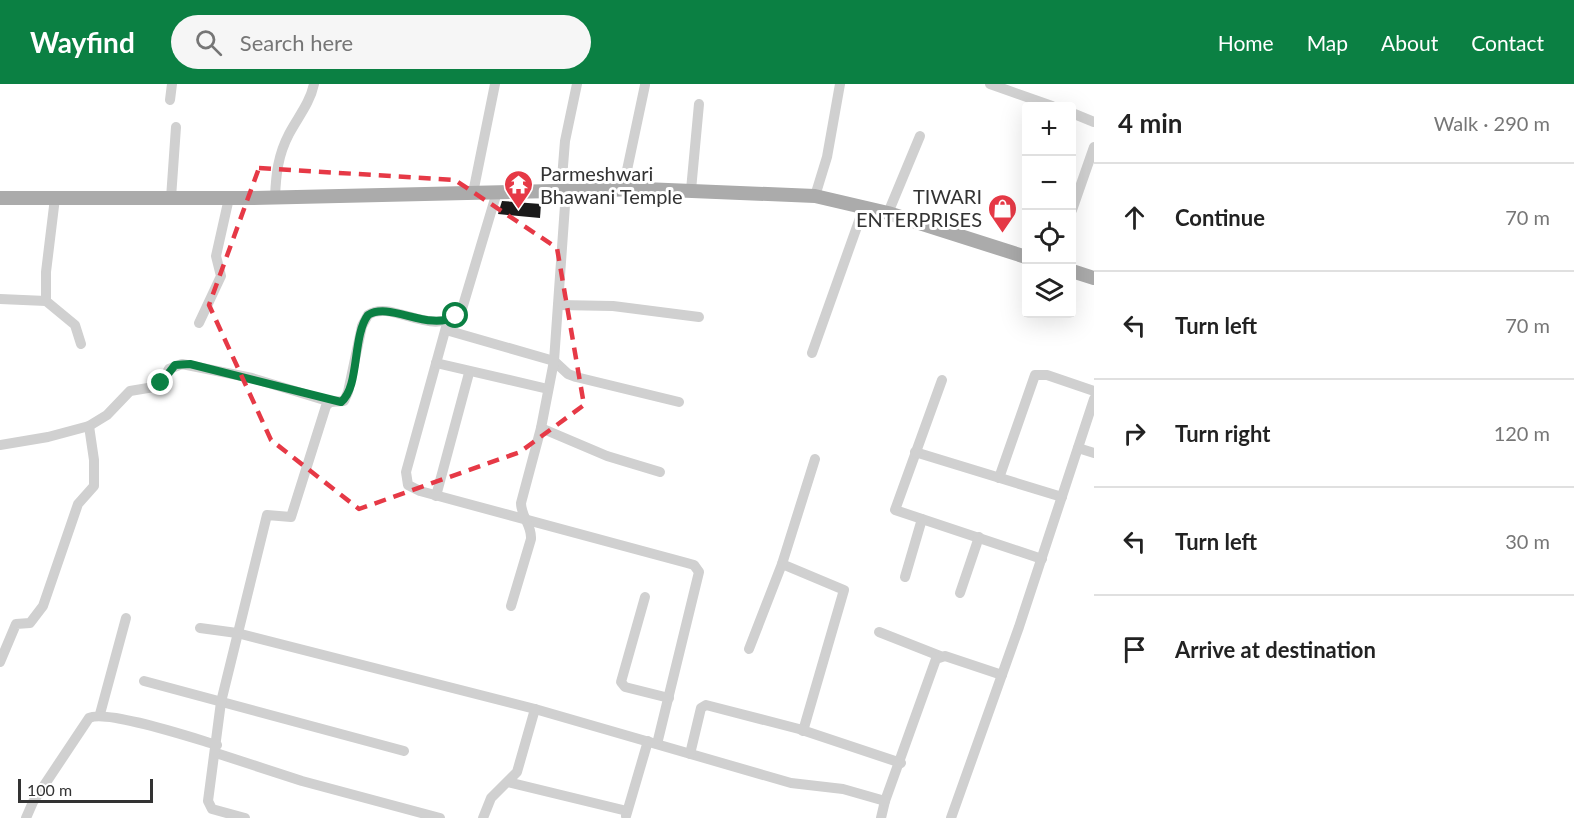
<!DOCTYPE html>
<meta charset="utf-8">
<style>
body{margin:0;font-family:Lato,sans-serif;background:#f6f6f6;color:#222}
.controls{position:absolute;right:18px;top:18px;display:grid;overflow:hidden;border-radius:6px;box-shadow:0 6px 24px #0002}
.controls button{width:54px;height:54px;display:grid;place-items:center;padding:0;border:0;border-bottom:2px solid #e0e0e0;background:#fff;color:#222;font:30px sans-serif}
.scale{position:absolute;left:18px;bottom:15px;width:135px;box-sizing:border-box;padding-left:6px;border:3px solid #333;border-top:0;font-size:16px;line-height:21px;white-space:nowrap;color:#333;-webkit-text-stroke:4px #fff;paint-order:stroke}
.stop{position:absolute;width:18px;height:18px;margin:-14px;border:4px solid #0b8043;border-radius:50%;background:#fff}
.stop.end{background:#0b8043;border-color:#fff;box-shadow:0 2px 6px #0008}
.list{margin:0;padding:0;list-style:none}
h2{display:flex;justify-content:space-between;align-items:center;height:78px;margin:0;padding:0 24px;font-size:26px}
h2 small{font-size:20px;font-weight:400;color:#767676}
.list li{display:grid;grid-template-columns:39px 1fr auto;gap:18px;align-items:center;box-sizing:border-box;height:108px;padding:0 24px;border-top:2px solid #e0e0e0}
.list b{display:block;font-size:22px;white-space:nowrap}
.list em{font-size:20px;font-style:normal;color:#767676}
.icon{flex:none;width:33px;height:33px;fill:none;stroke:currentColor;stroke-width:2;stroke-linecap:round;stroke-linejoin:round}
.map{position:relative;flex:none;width:1094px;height:734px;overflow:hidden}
header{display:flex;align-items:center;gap:36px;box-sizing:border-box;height:84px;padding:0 30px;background:#0b8043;color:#fff}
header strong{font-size:28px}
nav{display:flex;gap:33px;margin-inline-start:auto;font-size:21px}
.search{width:420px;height:54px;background:#f6f6f6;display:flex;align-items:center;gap:15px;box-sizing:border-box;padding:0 21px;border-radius:33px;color:#767676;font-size:22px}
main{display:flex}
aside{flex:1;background:#fff}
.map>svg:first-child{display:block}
.building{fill:#1a1a1a}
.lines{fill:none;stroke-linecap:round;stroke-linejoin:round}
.minor{stroke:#d0d0d0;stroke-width:10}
.major{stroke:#ababab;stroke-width:14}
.route{stroke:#0b8043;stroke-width:8}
.marked{fill:none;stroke:#e63946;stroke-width:4.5;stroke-dasharray:12 8;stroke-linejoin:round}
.labels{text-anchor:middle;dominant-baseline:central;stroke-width:6;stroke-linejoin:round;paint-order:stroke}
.poi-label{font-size:20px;fill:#333;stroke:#fff;text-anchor:start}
</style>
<header>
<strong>Wayfind</strong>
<div class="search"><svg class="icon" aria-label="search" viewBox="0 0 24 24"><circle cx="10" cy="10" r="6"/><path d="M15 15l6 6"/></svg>Search here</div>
<nav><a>Home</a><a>Map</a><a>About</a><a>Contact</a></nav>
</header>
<main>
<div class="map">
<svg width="1094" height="734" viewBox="0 0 1094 734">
<rect width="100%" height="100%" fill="#fff"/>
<polygon class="building" points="502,117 541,120 540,134 498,130"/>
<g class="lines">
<g class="minor">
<polyline points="990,0 1052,22"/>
<polyline points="170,16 172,0"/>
<polyline points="1072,29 1094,38"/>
<polyline points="623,105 645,1"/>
<polyline points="691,106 699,20"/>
<polyline points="561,107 565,57 577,0"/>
<polyline points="473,109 495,0"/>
<polyline points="815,112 827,73 840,0"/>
<path d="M 275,113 C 276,90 278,71 289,50 C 298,33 310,19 314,0"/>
<polyline points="55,114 46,188 46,217 75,241 81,260"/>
<polyline points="171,114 176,43"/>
<polyline points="1072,126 1094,63"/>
<polyline points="888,129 920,52"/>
<polyline points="0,215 46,217"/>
<polyline points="558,221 613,222 699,233"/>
<polyline points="448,236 406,388 408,401 420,407 687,479 694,481 699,488 657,660"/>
<polyline points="199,239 221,192 216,172 229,114"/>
<polyline points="446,246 554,277 568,290 576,293 679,318"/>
<polyline points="812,269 864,123"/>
<polyline points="436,279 548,305"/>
<polyline points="942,296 895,426 1042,475"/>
<polyline points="541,344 607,372 660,388"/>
<polyline points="0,361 48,353 89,342 107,331 130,307 154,303 161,299 169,285 182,280 252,294 331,318"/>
<polyline points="1078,364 1094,369"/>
<polyline points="915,368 1062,413"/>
<polyline points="999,394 1035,291 1047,291 1094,307"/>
<polyline points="436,412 469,289"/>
<polyline points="782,480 844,506 803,647"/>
<polyline points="905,493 922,435"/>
<polyline points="960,509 979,453"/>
<polyline points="645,513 621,598 625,603 669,614"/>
<path d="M 511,522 L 531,455 C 532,441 521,433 521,419 L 541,344 L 554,277 L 566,107"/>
<polyline points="200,544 237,549 535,625 791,699 843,705 885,717 881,734"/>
<polyline points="879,548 940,572"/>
<polyline points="749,565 782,480 815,375"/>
<polyline points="0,578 16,540 30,539 43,522 78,420 94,402 94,376 89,342"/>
<polyline points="144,597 404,667"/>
<polyline points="100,630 126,534"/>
<polyline points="216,669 302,697 440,734"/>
<polyline points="690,670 701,624 706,621 799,645 901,679"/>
<polyline points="508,698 627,727"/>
<polyline points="885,717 936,575 945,572 1002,591"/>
<polyline points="626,732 648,657"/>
<path d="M 26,734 L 33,718 L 89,634 C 106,625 193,654 217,661"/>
<path d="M 245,734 L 212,725 L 208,717 L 221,618 L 267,431 L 291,433 L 326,322 L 330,318 L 344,317 L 348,308 L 362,242 L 368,231 C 393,214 434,258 462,225 L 497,108"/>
<polyline points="483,734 491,714 517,688 535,625"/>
<polyline points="951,734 1019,543 1094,315"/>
</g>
<g class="major">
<polyline points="0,114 251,114 644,105 815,112 888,129 1026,173"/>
<polyline points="1072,187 1094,194"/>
</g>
</g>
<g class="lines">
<path class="route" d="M 161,299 L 175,281 L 190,280 L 341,318 C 360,303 352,252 368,231 C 390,217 428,248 456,232"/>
</g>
<path class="marked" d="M 259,84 L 455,96 L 557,164 L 584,321 L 520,368 L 359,425 L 271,356 L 209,221 Z"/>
<defs>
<symbol id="temple-pin" viewBox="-11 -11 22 30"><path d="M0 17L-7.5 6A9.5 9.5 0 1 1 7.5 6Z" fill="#e63946" stroke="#fff"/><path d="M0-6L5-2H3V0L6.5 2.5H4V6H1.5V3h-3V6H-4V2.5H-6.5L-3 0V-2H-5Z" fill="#fff"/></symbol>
<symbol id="shop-pin" viewBox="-11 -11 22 30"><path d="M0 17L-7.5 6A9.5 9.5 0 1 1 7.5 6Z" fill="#e63946" stroke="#fff"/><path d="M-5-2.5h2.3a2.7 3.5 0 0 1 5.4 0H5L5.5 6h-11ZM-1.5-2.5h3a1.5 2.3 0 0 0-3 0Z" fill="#fff"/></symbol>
</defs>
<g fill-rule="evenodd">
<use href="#temple-pin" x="502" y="84" width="33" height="45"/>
<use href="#shop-pin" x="986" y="108" width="33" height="45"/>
</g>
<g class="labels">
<g class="poi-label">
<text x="540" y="89">Parmeshwari<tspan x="540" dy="23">Bhawani Temple</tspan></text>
<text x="982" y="112" text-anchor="end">TIWARI<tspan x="982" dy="23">ENTERPRISES</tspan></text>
</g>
</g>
</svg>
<div class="controls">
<button>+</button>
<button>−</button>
<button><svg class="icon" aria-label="locate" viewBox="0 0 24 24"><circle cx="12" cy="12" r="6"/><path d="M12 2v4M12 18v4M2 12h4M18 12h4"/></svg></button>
<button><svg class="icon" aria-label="layers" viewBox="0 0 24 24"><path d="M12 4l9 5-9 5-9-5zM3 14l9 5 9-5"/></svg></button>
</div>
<div class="scale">100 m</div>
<div class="stop" style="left:456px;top:232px"></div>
<div class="stop end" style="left:161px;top:299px"></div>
</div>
<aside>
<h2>4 min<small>Walk · 290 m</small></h2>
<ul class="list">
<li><svg class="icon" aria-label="ahead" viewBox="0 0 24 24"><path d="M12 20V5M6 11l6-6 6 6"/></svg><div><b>Continue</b></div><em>70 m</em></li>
<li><svg class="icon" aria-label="left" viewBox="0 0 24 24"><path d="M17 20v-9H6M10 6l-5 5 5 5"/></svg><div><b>Turn left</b></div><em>70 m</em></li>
<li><svg class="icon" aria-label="right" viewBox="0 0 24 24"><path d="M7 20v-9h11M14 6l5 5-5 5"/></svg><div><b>Turn right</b></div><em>120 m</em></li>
<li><svg class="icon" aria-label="left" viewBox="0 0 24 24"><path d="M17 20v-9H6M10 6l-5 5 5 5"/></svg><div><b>Turn left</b></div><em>30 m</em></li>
<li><svg class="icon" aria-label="arrive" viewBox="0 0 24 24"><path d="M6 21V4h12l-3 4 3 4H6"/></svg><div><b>Arrive at destination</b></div></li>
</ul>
</aside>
</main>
